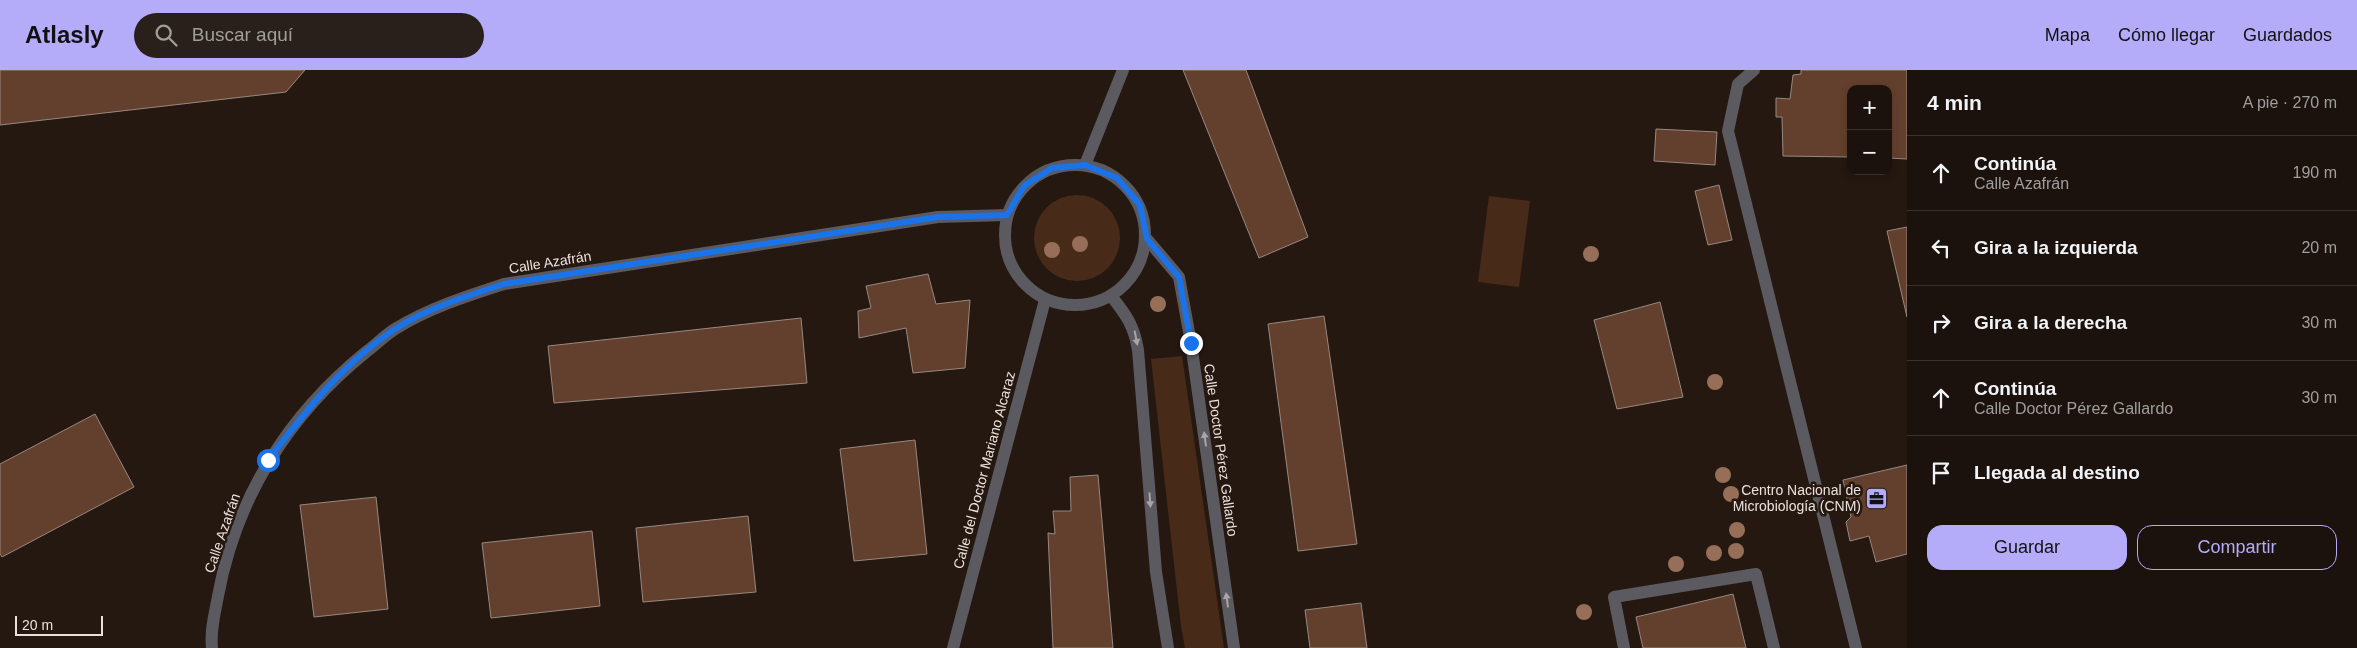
<!DOCTYPE html>
<html lang="es">
<meta charset="utf-8">
<style>
body{margin:0;font-family:Arial,sans-serif;background:#29201b;color:#f1f3f6}
.controls{position:absolute;right:15px;top:15px;display:grid;overflow:hidden;border-radius:10px;box-shadow:0 2px 8px #0003}
.controls button{width:45px;height:45px;display:grid;place-items:center;padding:0;border:0;border-bottom:1px solid #3a322e;background:#1c120d;color:#f1f3f6;font:25px sans-serif}
.scale{position:absolute;left:15px;bottom:12px;width:88px;box-sizing:border-box;padding-left:5px;border:2px solid #ebe1dc;border-top:0;font-size:14px;line-height:18px;white-space:nowrap;color:#ebe1dc;-webkit-text-stroke:4px #251811;paint-order:stroke}
.stop{position:absolute;width:15px;height:15px;margin:-11px;border:4px solid #1a73e8;border-radius:50%;background:#fff}
.stop.end{background:#1a73e8;border-color:#fff;box-shadow:0 1px 5px #0008}
.list{margin:0;padding:0;list-style:none}
h2{display:flex;justify-content:space-between;align-items:center;height:65px;margin:0;padding:0 20px;font-size:21px}
h2 small{font-size:16px;font-weight:400;color:#a09e9d}
.list li{display:grid;grid-template-columns:32px 1fr auto;gap:15px;align-items:center;box-sizing:border-box;height:75px;padding:0 20px;border-top:1px solid #3a322e}
.list b{display:block;font-size:19px;white-space:nowrap}
.list p{margin:0;font-size:16px;white-space:nowrap;color:#a09e9d}
.list em{font-size:16px;font-style:normal;color:#a09e9d}
.actions{display:flex;gap:10px;padding:15px 20px}
.actions a{flex:1;padding:11px 0;border:1px solid #b4acf9;border-radius:15px;text-align:center;font-size:18px;color:#b4acf9}
.actions .main{background:#b4acf9;color:#111}
.icon{flex:none;width:28px;height:28px;fill:none;stroke:currentColor;stroke-width:2;stroke-linecap:round;stroke-linejoin:round}
.map{position:relative;flex:none;width:1907px;height:578px;overflow:hidden}
header{display:flex;align-items:center;gap:30px;box-sizing:border-box;height:70px;padding:0 25px;background:#b4acf9;color:#111}
header strong{font-size:24px}
nav{display:flex;gap:28px;margin-inline-start:auto;font-size:18px}
.search{width:350px;height:45px;background:#29201b;display:flex;align-items:center;gap:12px;box-sizing:border-box;padding:0 18px;border-radius:28px;color:#a09e9d;font-size:19px}
main{display:flex}
aside{flex:1;background:#1c120d}
.map>svg:first-child{display:block}
.green{fill:#482a19}
.building{fill:#63402d;stroke:#99887f}
.lines{fill:none;stroke-linecap:round;stroke-linejoin:round}
.service{stroke:#5a5a60;stroke-width:12}
.minor{stroke:#5a5a60;stroke-width:12}
.tree{fill:#976e58}
.oneway{fill:#aaa4a4}
.route{stroke:#1a73e8;stroke-width:6}
.labels{text-anchor:middle;dominant-baseline:central;stroke-width:5;stroke-linejoin:round;paint-order:stroke}
.street-label{font-size:14px;fill:#ebe1dc;stroke:#251811}
.poi-label{font-size:14px;fill:#ebe1dc;stroke:#251811;text-anchor:end}
</style>
<header>
<strong>Atlasly</strong>
<div class="search"><svg class="icon" aria-label="search" viewBox="0 0 24 24"><circle cx="10" cy="10" r="6"/><path d="M15 15l6 6"/></svg>Buscar aquí</div>
<nav><a>Mapa</a><a>Cómo llegar</a><a>Guardados</a></nav>
</header>
<main>
<div class="map">
<svg width="1907" height="578" viewBox="0 0 1907 578">
<rect width="100%" height="100%" fill="#251811"/>
<g class="green">
<circle cx="1077" cy="168" r="43"/>
<polygon points="1489,126 1530,131 1519,217 1478,212"/>
<polygon points="1182,286 1224,578 1185,578 1181,556 1151,289"/>
</g>
<g class="building">
<polygon points="0,0 305,0 286,22 0,55"/>
<polygon points="1183,0 1246,0 1308,167 1259,188"/>
<polygon points="1801,0 1907,0 1907,89 1888,88 1888,19 1851,19 1851,87 1783,86 1782,47 1776,47 1776,28 1790,29 1793,5 1801,4"/>
<polygon points="1656,59 1717,62 1715,95 1654,91"/>
<polygon points="1719,115 1732,170 1708,175 1695,121"/>
<polygon points="1907,157 1907,247 1887,161"/>
<polygon points="928,204 936,234 970,230 965,298 913,303 906,258 859,268 858,241 871,238 866,216"/>
<polygon points="1660,232 1683,327 1617,339 1594,250"/>
<polygon points="1324,246 1357,474 1298,481 1268,254"/>
<polygon points="801,248 807,313 554,333 548,276"/>
<polygon points="95,344 134,417 2,487 0,484 0,394"/>
<polygon points="915,370 927,484 854,491 840,379"/>
<polygon points="1907,395 1907,484 1876,492 1869,466 1850,471 1846,452 1851,447 1843,410"/>
<polygon points="1098,405 1113,578 1053,578 1048,463 1055,464 1053,441 1071,441 1070,407"/>
<polygon points="376,427 388,539 314,547 300,435"/>
<polygon points="748,446 756,522 643,532 636,458"/>
<polygon points="592,461 600,536 491,548 482,473"/>
<polygon points="1733,524 1746,578 1643,578 1636,547"/>
<polygon points="1361,533 1367,578 1310,578 1305,540"/>
</g>
<g class="lines">
<g class="service">
<polyline points="1754,0 1738,14 1728,61 1856,578"/>
<polyline points="1624,578 1614,527 1756,504 1774,578"/>
</g>
<g class="minor">
<circle cx="1075" cy="165" r="70"/>
<polyline points="1085,95 1123,0"/>
<polyline points="1147,169 1179,207 1191,273 1234,578"/>
<path d="M 1112,227 C 1127,246 1134,256 1138,280 L 1156,502 L 1168,578"/>
<path d="M 212,578 C 210,560 215,543 218,526 C 236,428 288,345 366,282 C 376,275 385,265 395,259 C 429,238 467,226 504,214 L 938,147 L 1007,145"/>
<polyline points="953,578 1045,230"/>
</g>
</g>
<g class="tree">
<circle cx="1080" cy="174" r="8"/>
<circle cx="1052" cy="180" r="8"/>
<circle cx="1591" cy="184" r="8"/>
<circle cx="1158" cy="234" r="8"/>
<circle cx="1715" cy="312" r="8"/>
<circle cx="1723" cy="405" r="8"/>
<circle cx="1731" cy="424" r="8"/>
<circle cx="1737" cy="460" r="8"/>
<circle cx="1736" cy="481" r="8"/>
<circle cx="1714" cy="483" r="8"/>
<circle cx="1676" cy="494" r="8"/>
<circle cx="1584" cy="542" r="8"/>
</g>
<defs><path id="oneway-solid" d="M-6-.8H1V-3.2L6.5 0L1 3.2V.8H-6Z" transform="scale(1.25)"/></defs>
<g class="oneway">
<use href="#oneway-solid" transform="translate(1136 268) rotate(79)"/>
<use href="#oneway-solid" transform="translate(1205 369) rotate(-98)"/>
<use href="#oneway-solid" transform="translate(1150 430) rotate(86)"/>
<use href="#oneway-solid" transform="translate(1227 530) rotate(-98)"/>
</g>
<g class="lines">
<path class="route" d="M 268,390 C 305,342 344,292 395,259 C 428,238 467,226 504,214 L 938,147 L 1007,145 L 1024,116 L 1052,98 L 1085,95 L 1117,108 L 1140,135 L 1147,169 L 1179,207 L 1191,273"/>
</g>
<defs>
<symbol id="office-square" viewBox="-11 -11 22 22"><rect x="-9" y="-9" width="18" height="18" rx="4" fill="#b4acf9" stroke="#251811"/><path d="M-6-3h4V-5.5h4V-3h4V5H-6ZM-1-4.5V-3h2v-1.5ZM-6 0V1H6V0Z" fill="#111"/></symbol>
</defs>
<g fill-rule="evenodd">
<use href="#office-square" x="1864" y="416" width="25" height="25"/>
</g>
<g class="labels">
<g class="street-label">
<text transform="translate(550 192) rotate(-9)">Calle Azafrán</text>
<text transform="translate(1221 380) rotate(82)">Calle Doctor Pérez Gallardo</text>
<text transform="translate(984 400) rotate(-75)">Calle del Doctor Mariano Alcaraz</text>
<text transform="translate(222 463) rotate(-71)">Calle Azafrán</text>
</g>
<g class="poi-label">
<text x="1861" y="420">Centro Nacional de<tspan x="1861" dy="16">Microbiología (CNM)</tspan></text>
</g>
</g>
</svg>
<div class="controls">
<button>+</button>
<button>−</button>
</div>
<div class="scale">20 m</div>
<div class="stop" style="left:268px;top:390px"></div>
<div class="stop end" style="left:1191px;top:273px"></div>
</div>
<aside>
<h2>4 min<small>A pie · 270 m</small></h2>
<ul class="list">
<li><svg class="icon" aria-label="ahead" viewBox="0 0 24 24"><path d="M12 20V5M6 11l6-6 6 6"/></svg><div><b>Continúa</b><p>Calle Azafrán</p></div><em>190 m</em></li>
<li><svg class="icon" aria-label="left" viewBox="0 0 24 24"><path d="M17 20v-9H6M10 6l-5 5 5 5"/></svg><div><b>Gira a la izquierda</b></div><em>20 m</em></li>
<li><svg class="icon" aria-label="right" viewBox="0 0 24 24"><path d="M7 20v-9h11M14 6l5 5-5 5"/></svg><div><b>Gira a la derecha</b></div><em>30 m</em></li>
<li><svg class="icon" aria-label="ahead" viewBox="0 0 24 24"><path d="M12 20V5M6 11l6-6 6 6"/></svg><div><b>Continúa</b><p>Calle Doctor Pérez Gallardo</p></div><em>30 m</em></li>
<li><svg class="icon" aria-label="arrive" viewBox="0 0 24 24"><path d="M6 21V4h12l-3 4 3 4H6"/></svg><div><b>Llegada al destino</b></div></li>
</ul>
<div class="actions"><a class="main">Guardar</a><a>Compartir</a></div>
</aside>
</main>
